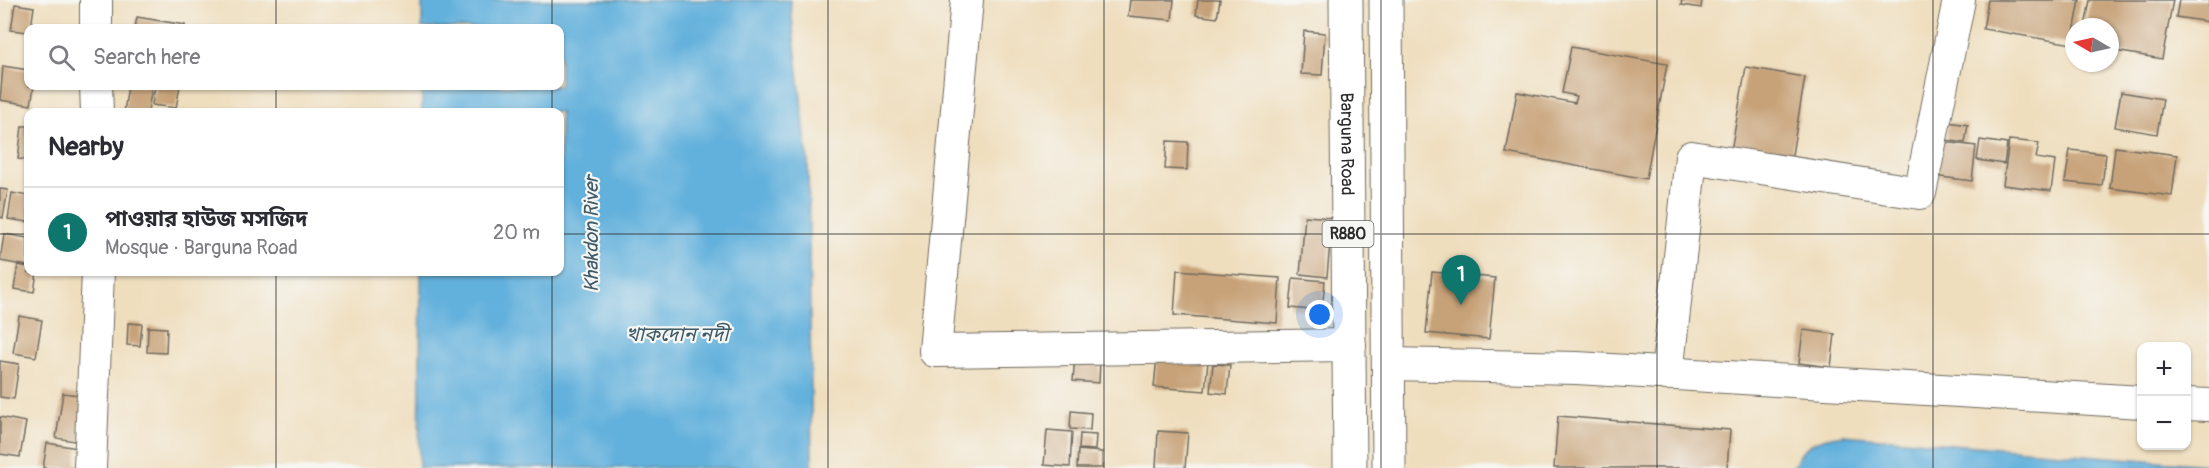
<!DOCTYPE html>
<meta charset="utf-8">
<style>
body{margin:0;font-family:Pangolin,"Noto Sans Bengali",sans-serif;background:#f7f7f7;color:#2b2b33}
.controls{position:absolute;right:18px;bottom:18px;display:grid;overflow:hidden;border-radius:12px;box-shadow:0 2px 4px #0004}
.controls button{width:54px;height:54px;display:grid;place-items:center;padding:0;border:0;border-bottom:2px solid #e1e1e2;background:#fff;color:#2b2b33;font:30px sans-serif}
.compass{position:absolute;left:2065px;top:18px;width:54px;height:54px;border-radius:50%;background:#fff;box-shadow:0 2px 4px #0004;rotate:279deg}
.you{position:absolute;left:1320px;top:315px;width:21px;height:21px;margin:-15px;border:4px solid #fff;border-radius:50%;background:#1a73e8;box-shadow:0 0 0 9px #1a73e833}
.badge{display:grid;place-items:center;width:39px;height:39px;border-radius:50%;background:#0f766e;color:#fff;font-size:20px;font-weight:700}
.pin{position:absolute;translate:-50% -50px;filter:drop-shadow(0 2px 3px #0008)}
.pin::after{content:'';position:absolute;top:32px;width:21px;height:18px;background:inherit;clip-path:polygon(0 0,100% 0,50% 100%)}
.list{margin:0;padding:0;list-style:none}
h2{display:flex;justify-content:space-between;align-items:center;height:78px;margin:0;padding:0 24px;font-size:26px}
h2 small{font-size:20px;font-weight:400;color:#7c7c81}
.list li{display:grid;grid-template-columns:39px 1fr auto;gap:18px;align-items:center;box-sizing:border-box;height:90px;padding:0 24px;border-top:2px solid #e1e1e2}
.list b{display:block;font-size:22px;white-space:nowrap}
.list p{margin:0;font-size:20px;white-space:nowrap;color:#7c7c81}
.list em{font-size:20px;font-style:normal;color:#7c7c81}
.icon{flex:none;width:33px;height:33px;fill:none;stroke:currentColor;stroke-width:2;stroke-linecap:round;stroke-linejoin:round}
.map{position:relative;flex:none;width:2209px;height:468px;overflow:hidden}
.search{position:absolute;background:#fff;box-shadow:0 2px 4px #0004;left:24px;top:24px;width:540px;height:66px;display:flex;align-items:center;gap:15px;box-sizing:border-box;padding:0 21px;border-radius:12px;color:#7c7c81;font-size:22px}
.panel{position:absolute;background:#fff;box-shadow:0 2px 4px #0004;left:24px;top:108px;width:540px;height:168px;border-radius:12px}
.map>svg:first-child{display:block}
.water{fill:#62b0dc;stroke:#466e84;stroke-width:1.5}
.building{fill:#c7a278}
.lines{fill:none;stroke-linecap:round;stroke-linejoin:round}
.minor-casing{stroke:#706a5e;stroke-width:34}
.primary-casing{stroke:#706a5e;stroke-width:35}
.minor{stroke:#fff;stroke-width:32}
.primary{stroke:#fff;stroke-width:33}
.grid{fill:none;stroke:#2b2b2b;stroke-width:1.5;stroke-opacity:0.55}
.labels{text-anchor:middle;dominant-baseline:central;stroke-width:4.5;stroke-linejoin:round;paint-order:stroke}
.shield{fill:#f6f6f2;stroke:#686867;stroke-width:1.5}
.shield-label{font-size:16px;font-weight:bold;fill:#2b2b2b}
.street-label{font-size:18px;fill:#2b2b2b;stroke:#f6f6f2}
.water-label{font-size:20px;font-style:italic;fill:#3e5a69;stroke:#f6f6f2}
</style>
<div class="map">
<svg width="2209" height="468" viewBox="0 0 2209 468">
<rect width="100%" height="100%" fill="#f6f6f2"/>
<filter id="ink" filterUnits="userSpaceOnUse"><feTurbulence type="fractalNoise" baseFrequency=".0167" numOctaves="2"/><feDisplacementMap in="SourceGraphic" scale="12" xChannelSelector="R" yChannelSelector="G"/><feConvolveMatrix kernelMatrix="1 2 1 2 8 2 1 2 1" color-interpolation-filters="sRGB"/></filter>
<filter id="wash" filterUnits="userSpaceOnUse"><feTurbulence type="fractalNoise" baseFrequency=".008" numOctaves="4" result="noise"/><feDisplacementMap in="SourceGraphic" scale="24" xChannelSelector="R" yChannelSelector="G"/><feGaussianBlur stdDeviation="1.35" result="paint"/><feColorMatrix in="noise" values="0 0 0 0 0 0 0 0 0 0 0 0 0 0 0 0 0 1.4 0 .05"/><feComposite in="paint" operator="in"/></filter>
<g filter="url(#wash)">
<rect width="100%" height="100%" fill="#efdebe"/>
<g class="water">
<polygon points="422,0 790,0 808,162 812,468 419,468 421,272 560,272 560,112 422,112 422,86 560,86 560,28 422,28"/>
<path d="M 1843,435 L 2206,465 L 2209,465 L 2209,468 L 1793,468 C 1804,442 1817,439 1843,435 Z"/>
</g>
<g id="blocks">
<g class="building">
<polygon points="1130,0 1174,0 1172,20 1128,16"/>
<polygon points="1198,0 1220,0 1217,18 1196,15"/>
<polygon points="1682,0 1702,0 1701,8 1681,5"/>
<polygon points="1988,0 2080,0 2072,44 1983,29"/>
<polygon points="2090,0 2173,0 2162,59 2110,50 2110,27 2085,27"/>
<polygon points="2179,0 2209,0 2209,22 2176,17"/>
<polygon points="15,4 34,7 31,28 28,28 28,32 11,30"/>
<polygon points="137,17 185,25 185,28 135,28"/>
<polygon points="1304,31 1325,33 1322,75 1301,74"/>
<polygon points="1571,47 1667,64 1646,179 1506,153 1517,92 1575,103 1577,96 1562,93"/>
<polygon points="3,66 28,70 28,86 34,86 31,105 0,100"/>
<polygon points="1746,67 1805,77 1791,161 1731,151"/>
<polygon points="128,86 152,86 148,112 124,112"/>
<polygon points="155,86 180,86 176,108 152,105"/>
<polygon points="2121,92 2163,99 2157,134 2115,127"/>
<polygon points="1948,122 1968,125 1965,143 1946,140"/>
<polygon points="22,126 28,126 28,160 18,159"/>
<polygon points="1980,140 2007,144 2004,164 1977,160"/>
<polygon points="2009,140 2039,143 2036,158 2055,161 2051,191 2003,185"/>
<polygon points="1167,141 1188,142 1187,170 1165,169"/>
<polygon points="1937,141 1976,146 1972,181 1933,176"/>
<polygon points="2115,147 2177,155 2172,196 2110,188"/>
<polygon points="2070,150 2106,154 2102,186 2065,182"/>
<polygon points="0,189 8,190 3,218 0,217"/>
<polygon points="12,193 28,196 28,222 8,219"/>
<polygon points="1305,216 1332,218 1327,277 1300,274"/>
<polygon points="4,234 28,238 28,266 0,261"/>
<polygon points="18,265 28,267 28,272 37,272 34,292 14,289"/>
<polygon points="1177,270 1280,278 1277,323 1174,315"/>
<polygon points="1432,272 1495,278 1489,339 1426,333"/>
<polygon points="1293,278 1325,281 1322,311 1290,308"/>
<polygon points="19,316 42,320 36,357 13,353"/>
<polygon points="128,323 142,324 140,346 127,345"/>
<polygon points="148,327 167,328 166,353 147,352"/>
<polygon points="1803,330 1835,334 1831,367 1799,363"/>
<polygon points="1075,356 1100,358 1099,383 1073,381"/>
<polygon points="1157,357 1208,361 1205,391 1154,387"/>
<polygon points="0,361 19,364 14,399 0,397"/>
<polygon points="1213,364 1230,365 1227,394 1210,392"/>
<polygon points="63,393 87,396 80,442 56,438"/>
<polygon points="1071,411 1091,413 1090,430 1070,429"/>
<polygon points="1558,416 1730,430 1727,468 1554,468"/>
<polygon points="0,417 26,422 20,457 0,454"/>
<polygon points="1047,430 1072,432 1070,467 1044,465"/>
<polygon points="1158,431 1188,433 1185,468 1156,468"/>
<polygon points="1080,434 1096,435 1095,450 1079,449"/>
<polygon points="47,443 78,448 75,468 43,468"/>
<polygon points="1078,450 1102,452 1102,468 1077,468"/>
</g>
</g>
</g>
<g filter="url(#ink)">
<use href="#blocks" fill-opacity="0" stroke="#706a5e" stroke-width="1.5"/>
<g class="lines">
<defs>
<g id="minor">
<polyline points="96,0 96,28"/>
<polyline points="967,0 935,351 1350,345"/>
<polyline points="96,86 97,112"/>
<polyline points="1389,364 1577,368 2142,402"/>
<polyline points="1667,374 1691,157 1920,193 1959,0"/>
<polyline points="2186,404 2209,405"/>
<polyline points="90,468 98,272"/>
</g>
<g id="primary">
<path id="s1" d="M 1346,0 L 1350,468"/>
<polyline points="1386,0 1389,468"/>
</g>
</defs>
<use href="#minor" class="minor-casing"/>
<use href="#primary" class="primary-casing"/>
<use href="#minor" class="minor"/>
<use href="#primary" class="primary"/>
</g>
</g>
<path class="grid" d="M 276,0 L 276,28M 552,0 L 552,28M 828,0 L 828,468M 1104,0 L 1104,468M 1381,0 L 1381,468M 1657,0 L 1657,468M 1933,0 L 1933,468M 276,86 L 276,112M 552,86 L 552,112M 0,234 L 28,234M 560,234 L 2209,234M 276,272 L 276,468M 552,272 L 552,468"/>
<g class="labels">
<rect class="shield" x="1322.5" y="221" width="51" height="26" rx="4.5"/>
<g class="shield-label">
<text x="1348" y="234">R880</text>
</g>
<g class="street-label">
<text stroke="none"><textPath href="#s1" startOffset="144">Barguna Road</textPath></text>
</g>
<g class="water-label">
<text transform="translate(591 234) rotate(-90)">Khakdon River</text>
<text x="677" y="334">খাকদোন নদী</text>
</g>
</g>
</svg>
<div class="controls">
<button>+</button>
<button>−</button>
</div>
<svg class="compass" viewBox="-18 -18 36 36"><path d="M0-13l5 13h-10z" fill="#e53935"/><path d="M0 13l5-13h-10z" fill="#7c7c81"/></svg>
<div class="you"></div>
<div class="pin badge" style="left:1461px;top:305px">1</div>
<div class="search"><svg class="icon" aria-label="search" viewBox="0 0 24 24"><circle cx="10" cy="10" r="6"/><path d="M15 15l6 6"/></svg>Search here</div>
<section class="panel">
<h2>Nearby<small></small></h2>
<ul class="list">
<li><span class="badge">1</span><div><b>পাওয়ার হাউজ মসজিদ</b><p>Mosque · Barguna Road</p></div><em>20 m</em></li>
</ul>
</section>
</div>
